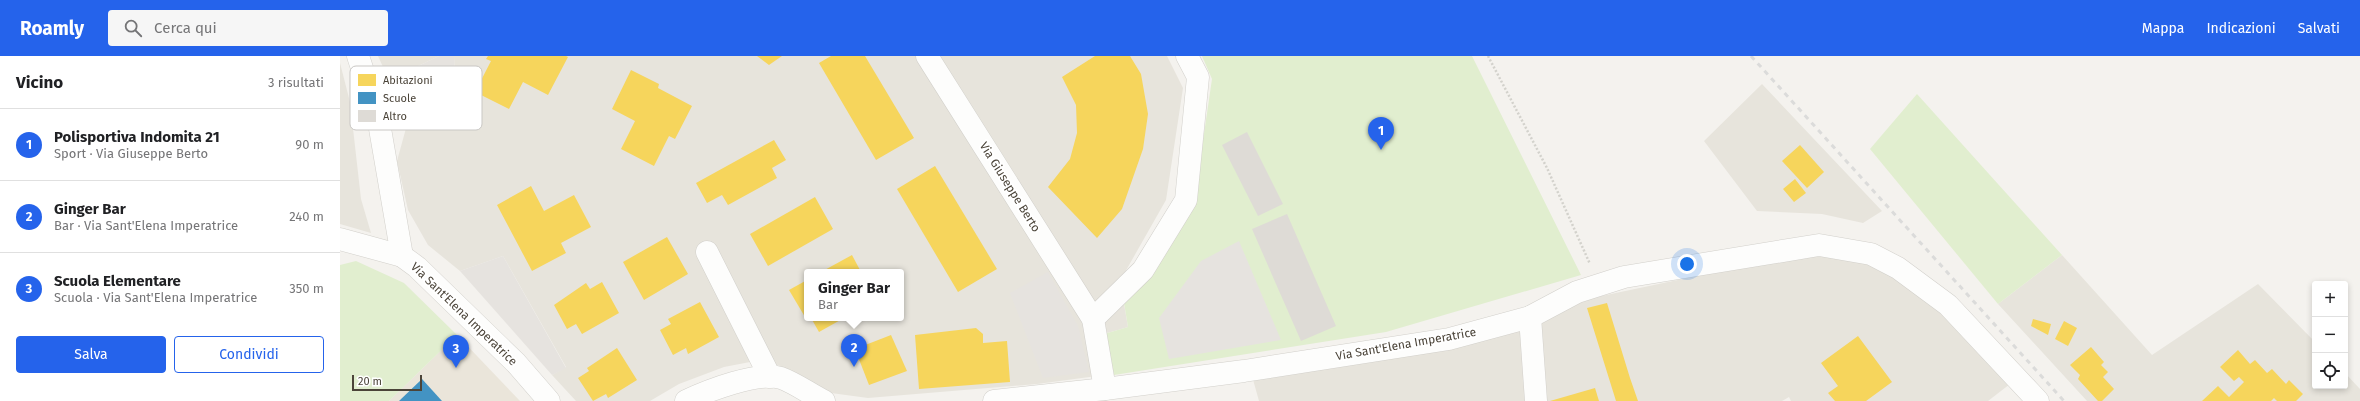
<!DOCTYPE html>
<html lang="it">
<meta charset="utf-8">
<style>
body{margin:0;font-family:"Fira Sans",sans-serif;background:#f6f6f6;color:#202124}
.controls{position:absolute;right:12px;bottom:12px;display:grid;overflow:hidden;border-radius:4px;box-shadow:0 2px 6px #0003}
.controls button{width:36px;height:36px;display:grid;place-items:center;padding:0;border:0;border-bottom:1px solid #e0e0e0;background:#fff;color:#202124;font:20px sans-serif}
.scale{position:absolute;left:12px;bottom:10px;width:70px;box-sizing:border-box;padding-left:4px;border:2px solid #4b4439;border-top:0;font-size:11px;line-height:14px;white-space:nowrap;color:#4b4439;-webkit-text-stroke:3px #fff;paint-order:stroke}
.you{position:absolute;left:1347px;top:208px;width:14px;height:14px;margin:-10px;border:3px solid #fff;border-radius:50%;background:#1a73e8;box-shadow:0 0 0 6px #1a73e833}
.badge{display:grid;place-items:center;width:26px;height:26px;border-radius:50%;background:#2563eb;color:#fff;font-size:13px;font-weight:700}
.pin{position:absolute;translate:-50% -33px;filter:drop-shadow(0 1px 2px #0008)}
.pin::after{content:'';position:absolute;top:21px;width:14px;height:12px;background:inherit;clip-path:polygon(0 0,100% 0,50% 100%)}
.popup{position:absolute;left:464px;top:213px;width:100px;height:52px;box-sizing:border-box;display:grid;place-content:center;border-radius:4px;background:#fff;filter:drop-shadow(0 1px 3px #0005);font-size:13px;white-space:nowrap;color:#757577}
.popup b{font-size:15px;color:#202124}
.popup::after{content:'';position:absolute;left:50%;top:100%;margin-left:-8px;border:8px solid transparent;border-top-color:#fff}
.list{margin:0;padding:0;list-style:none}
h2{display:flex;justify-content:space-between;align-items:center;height:52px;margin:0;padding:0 16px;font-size:17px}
h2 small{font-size:13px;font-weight:400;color:#757577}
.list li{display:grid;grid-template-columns:26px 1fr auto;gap:12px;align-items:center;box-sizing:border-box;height:72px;padding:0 16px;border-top:1px solid #e0e0e0}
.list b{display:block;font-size:15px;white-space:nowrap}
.list p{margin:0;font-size:13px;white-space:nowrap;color:#757577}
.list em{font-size:13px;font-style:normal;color:#757577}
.actions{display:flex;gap:8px;padding:12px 16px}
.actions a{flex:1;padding:9px 0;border:1px solid #2563eb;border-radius:4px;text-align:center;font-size:14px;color:#2563eb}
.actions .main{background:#2563eb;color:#fff}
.icon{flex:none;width:22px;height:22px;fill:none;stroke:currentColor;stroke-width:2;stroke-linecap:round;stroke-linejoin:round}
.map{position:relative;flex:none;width:2020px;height:345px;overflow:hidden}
header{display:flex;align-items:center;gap:24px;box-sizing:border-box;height:56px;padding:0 20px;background:#2563eb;color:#fff}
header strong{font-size:19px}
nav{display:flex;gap:22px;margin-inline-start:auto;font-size:14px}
.search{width:280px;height:36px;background:#f6f6f6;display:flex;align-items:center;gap:10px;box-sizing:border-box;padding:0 14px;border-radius:4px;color:#757577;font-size:15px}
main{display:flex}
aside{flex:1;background:#fff}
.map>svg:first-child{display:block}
.residential{fill:#e7e4dc;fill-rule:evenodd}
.education{fill:#eae5da}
.green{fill:#e1eecf}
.parking{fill:#e6e3df}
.homes{fill:#f6d55c}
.schools{fill:#4393c3}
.building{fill:#dedbd6}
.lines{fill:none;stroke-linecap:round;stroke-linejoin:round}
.minor-casing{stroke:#d2d0cb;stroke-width:23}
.path{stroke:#d3d2cc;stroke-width:2.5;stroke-dasharray:2 2;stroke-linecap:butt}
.minor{stroke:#fdfdfc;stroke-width:22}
.rail{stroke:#dbdbda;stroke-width:3;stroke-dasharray:5 5;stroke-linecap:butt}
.labels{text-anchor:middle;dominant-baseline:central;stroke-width:4;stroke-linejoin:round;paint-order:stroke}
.street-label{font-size:12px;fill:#4b4439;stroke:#fff}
.key{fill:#fff;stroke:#c9c7c4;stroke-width:1}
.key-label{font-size:11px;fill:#4b4439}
</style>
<header>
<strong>Roamly</strong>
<div class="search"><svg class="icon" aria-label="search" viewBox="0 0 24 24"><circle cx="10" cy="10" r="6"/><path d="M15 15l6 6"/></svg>Cerca qui</div>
<nav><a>Mappa</a><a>Indicazioni</a><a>Salvati</a></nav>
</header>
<main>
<aside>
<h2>Vicino<small>3 risultati</small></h2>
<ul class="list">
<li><span class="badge">1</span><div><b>Polisportiva Indomita 21</b><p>Sport · Via Giuseppe Berto</p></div><em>90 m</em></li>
<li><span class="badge">2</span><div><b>Ginger Bar</b><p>Bar · Via Sant'Elena Imperatrice</p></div><em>240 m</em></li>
<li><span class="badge">3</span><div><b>Scuola Elementare</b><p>Scuola · Via Sant'Elena Imperatrice</p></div><em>350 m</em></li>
</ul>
<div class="actions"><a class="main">Salva</a><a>Condividi</a></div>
</aside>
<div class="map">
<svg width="2020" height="345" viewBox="0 0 2020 345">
<rect width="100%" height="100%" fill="#f4f2ee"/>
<g class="residential">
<polygon points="38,0 99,0 49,24"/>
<path d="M 114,0 L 827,0 L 843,32 L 826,144 L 780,225 L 788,271 L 764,278 L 757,320 L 697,328 L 528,342 L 491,337 L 438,309 L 410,306 L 384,311 L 339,328 L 310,345 L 236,345 L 212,319 L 226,311 L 163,200 L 120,215 L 88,189 L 68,154 L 57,105 L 68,65 L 102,48 L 115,23 ZM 467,216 L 561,216 L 561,262 L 467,262 Z"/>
<polygon points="0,7 10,46 21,143 31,177 0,168"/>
<polygon points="1422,28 1542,155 1523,167 1482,158 1417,155 1364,85"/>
<polygon points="1481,194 1529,202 1574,230 1670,328 1648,345 1451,345 1449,341 1442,345 919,345 912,320 1233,246"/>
<polygon points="1722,199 1812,299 1918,228 1975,286 1975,330 2005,330 2005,317 2020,333 2020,345 1747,345 1658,248"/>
</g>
<polygon class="education" points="117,279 180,345 49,345"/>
<g class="green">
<polygon points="862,0 1132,0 1241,219 1046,276 774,319 764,278 788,271 784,247 854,146 872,23"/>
<polygon points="1577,38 1722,199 1658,248 1530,93"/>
<polygon points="16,205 64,227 117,279 49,345 0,345 0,209"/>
</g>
<g class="parking">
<polygon points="99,0 114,0 115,23 102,48 68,65 49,24"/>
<polygon points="899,185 941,284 829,303 819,262 861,205"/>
<polygon points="163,200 226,312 212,319 120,215"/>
<polygon points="708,216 738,270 749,316 703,322 670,237"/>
</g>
<g class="homes">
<polygon points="148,0 226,0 228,1 208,39 183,26 169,53 135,36 151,5 146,3"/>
<polygon points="417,0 442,0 429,9"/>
<polygon points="491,0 525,0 574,82 536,104 479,7"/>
<polygon points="755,0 790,0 801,18 808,58 803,93 782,153 757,182 708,131 730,103 737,77 736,49 722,21"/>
<polygon points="291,14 319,28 318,32 352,50 335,83 329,80 314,110 281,93 295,65 272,53"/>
<polygon points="434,84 446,104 432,112 437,122 388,149 382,139 367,147 356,127"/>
<polygon points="1460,89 1484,116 1467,132 1442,105"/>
<polygon points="595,110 657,213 618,236 557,133"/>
<polygon points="1455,123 1466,137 1454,146 1443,133"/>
<polygon points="191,130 204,155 234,139 251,171 221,187 226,197 192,215 157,149"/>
<polygon points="475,141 493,173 428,210 410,178"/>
<polygon points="327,181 348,218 304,244 283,206"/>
<polygon points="512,199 521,216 481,216"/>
<polygon points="467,224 467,260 465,261 449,234"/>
<polygon points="262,226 279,257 242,278 236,268 227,273 214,249 246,227 250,233"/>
<polygon points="360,246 379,281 348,298 346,292 333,299 320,274 331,268 328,263"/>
<polygon points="1267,247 1290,322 1298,345 1276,345 1247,252"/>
<polygon points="471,262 504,262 479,276"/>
<polygon points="1693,263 1711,268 1708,279 1691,270"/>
<polygon points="1724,265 1737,272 1728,290 1715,283"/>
<polygon points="636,272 643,278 643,287 667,285 670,326 579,333 575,279"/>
<polygon points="551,279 567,315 529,329 515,293"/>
<polygon points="1518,280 1552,326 1526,345 1495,345 1488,337 1498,330 1481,307"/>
<polygon points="1751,291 1764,306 1761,309 1768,316 1763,321 1774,333 1762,345 1758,345 1738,323 1740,319 1730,309"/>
<polygon points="277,292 297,324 268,342 266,338 253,345 238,322 249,315 247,312"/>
<polygon points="1898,294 1910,308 1915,304 1927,317 1932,313 1946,328 1949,324 1963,338 1956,345 1937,345 1934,342 1931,345 1862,345 1878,330 1889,341 1904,326 1899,321 1894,325 1880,311"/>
<polygon points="1255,332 1259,345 1210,345"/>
</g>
<polygon class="schools" points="82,323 102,345 59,345"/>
<g class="building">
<polygon points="907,76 943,148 918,160 882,89"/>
<polygon points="947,158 996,270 961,285 912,173"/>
</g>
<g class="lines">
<defs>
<g id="minor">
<polyline points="18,0 38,61 62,200 77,211 176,307 209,345"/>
<polyline points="587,0 753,263 765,333"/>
<polyline points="0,183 62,200"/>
<polyline points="367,196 430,321"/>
<polyline points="1190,261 1196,345"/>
<polyline points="753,263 803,214 846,144 858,21 847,0"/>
<path d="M 346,345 C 367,335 418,315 441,322 C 455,327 470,338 484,345"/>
<polyline points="654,345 765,333 904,315 1109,283 1190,261 1237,236 1284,221 1479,189 1531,198 1558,212 1608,249 1698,345"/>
</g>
</defs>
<use href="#minor" class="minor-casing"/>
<polyline class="path" points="1148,0 1207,112 1250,208"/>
<use href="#minor" class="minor"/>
<polyline class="rail" points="1411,0 1724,345"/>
</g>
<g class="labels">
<g class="street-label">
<text transform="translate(670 131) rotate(58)">Via Giuseppe Berto</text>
<text transform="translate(124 258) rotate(44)">Via Sant'Elena Imperatrice</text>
<text transform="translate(1066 288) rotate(-10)">Via Sant'Elena Imperatrice</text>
</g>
</g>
<rect x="10" y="10" width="132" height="64" rx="6" class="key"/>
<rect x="18" y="18" width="18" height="12" fill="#f6d55c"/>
<rect x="18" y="36" width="18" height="12" fill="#4393c3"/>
<rect x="18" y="54" width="18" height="12" fill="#dedbd6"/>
<g class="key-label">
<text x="43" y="28">Abitazioni</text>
<text x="43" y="46">Scuole</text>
<text x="43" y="64">Altro</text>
</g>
</svg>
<div class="controls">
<button>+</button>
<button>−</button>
<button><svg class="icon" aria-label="locate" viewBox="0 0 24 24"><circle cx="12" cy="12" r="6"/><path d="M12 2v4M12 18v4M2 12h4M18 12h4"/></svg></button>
</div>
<div class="scale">20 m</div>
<div class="you"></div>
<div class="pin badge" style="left:1041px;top:94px">1</div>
<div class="pin badge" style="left:514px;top:311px">2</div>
<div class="popup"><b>Ginger Bar</b>Bar</div>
<div class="pin badge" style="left:116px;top:312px">3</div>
</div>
</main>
